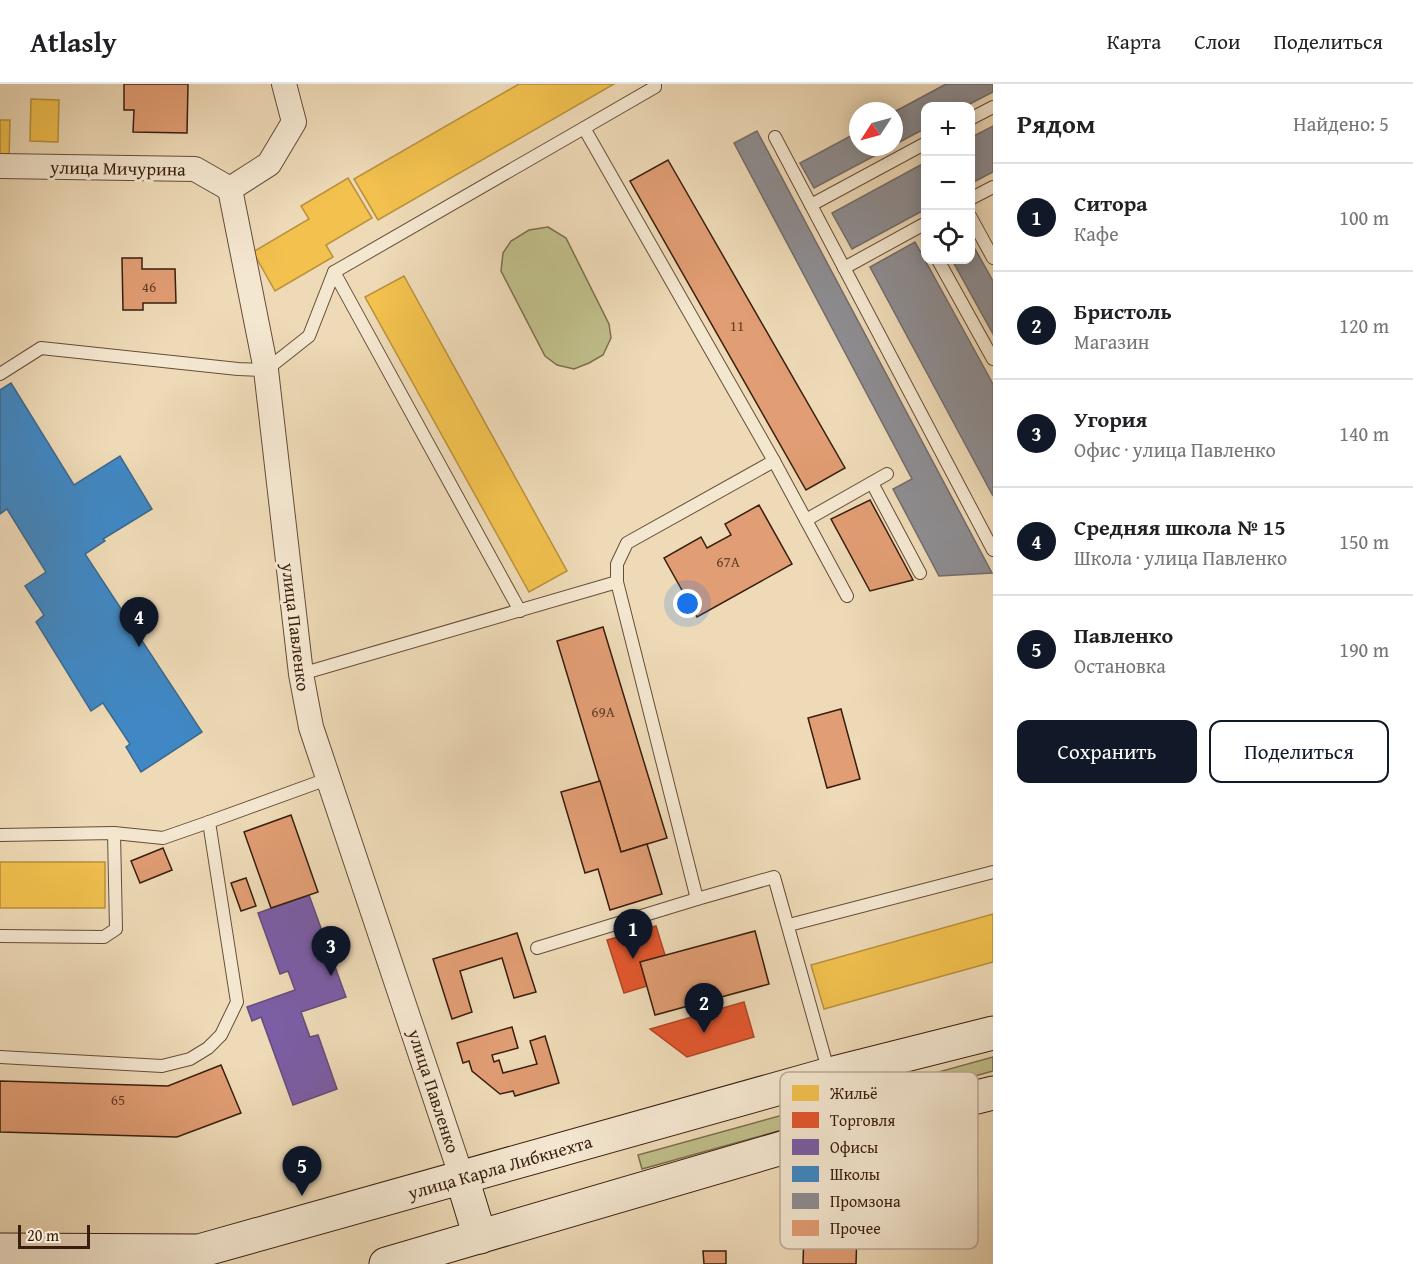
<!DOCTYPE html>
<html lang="ru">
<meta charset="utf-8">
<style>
body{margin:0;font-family:"Gentium Book Plus",serif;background:#f2f2f2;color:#202124}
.controls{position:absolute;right:18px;top:18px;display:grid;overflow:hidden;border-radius:12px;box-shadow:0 3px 15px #0003}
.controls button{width:54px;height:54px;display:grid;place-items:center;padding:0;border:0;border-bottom:2px solid #e0e0e0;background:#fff;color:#202124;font:30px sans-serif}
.compass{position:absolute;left:849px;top:18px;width:54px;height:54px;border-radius:50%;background:#fff;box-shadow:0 3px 15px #0003;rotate:234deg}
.scale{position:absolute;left:18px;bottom:15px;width:72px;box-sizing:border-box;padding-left:6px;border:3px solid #391e0f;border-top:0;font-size:16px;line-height:21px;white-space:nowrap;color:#391e0f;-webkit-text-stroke:4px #f4e7d0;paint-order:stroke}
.you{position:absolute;left:688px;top:520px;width:21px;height:21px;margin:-15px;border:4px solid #fff;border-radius:50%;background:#1a73e8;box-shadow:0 0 0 9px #1a73e833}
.badge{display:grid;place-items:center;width:39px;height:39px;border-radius:50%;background:#111827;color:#fff;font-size:20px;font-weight:700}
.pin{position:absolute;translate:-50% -50px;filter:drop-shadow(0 2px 3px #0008)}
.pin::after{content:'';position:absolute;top:32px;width:21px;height:18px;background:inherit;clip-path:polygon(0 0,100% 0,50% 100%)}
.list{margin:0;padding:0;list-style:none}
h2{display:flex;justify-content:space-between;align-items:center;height:78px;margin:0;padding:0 24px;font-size:26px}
h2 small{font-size:20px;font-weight:400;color:#757577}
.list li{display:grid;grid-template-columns:39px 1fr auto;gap:18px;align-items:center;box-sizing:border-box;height:108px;padding:0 24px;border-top:2px solid #e0e0e0}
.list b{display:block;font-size:22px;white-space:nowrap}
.list p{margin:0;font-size:20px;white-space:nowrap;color:#757577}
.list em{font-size:20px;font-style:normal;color:#757577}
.actions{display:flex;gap:12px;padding:18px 24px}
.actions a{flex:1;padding:14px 0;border:2px solid #111827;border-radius:12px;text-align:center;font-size:21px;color:#111827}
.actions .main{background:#111827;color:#fff}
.icon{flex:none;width:33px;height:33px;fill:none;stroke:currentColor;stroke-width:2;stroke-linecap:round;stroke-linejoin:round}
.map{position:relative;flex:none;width:993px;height:1180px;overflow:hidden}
header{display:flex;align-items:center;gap:36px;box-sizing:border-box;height:84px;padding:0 30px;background:#fff;border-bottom:2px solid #e0e0e0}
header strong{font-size:28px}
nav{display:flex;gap:33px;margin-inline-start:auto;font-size:21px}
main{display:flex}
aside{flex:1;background:#fff}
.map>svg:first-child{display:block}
.green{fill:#bfbe8a;stroke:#7c6e4c;stroke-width:1.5}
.homes{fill:#f2c14e;stroke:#ba903b;stroke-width:1.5}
.shops{fill:#e4572e;stroke:#b14625;stroke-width:1.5}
.offices{fill:#7b5ea7;stroke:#674b79;stroke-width:1.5}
.schools{fill:#3f88c5;stroke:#3d688e;stroke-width:1.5}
.industry{fill:#8d8d92;stroke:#746c6b;stroke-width:1.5}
.building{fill:#e19d73;stroke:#391e0f;stroke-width:1.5}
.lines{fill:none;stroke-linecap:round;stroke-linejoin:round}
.service-casing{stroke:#664d39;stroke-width:14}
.minor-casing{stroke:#664d39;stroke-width:26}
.secondary-casing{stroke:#391e0f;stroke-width:35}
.service{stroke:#f4e7d0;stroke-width:12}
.minor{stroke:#f4e7d0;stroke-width:24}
.secondary{stroke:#f4e7d0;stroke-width:33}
.labels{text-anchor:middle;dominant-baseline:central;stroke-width:6;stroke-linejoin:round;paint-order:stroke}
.number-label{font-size:15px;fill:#633e28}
.street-label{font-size:18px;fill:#391e0f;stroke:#f4e7d0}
.key{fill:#f4e7d0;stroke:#bcab96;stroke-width:1.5}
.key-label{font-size:16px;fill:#391e0f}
</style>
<header>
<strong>Atlasly</strong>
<nav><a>Карта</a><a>Слои</a><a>Поделиться</a></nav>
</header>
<main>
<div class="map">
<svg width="993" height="1180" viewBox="0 0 993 1180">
<rect width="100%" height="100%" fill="#eedab7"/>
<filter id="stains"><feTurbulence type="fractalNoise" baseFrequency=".00333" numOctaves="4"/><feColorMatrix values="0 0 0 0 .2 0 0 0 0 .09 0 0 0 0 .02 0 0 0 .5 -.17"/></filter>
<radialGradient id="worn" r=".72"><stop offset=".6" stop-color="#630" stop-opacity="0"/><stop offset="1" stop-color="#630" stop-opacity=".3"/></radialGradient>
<g class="green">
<polygon points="548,143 566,154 609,240 611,254 603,271 589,279 574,285 557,281 545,272 501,187 503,169 511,157 529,146"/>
<polygon points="993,973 993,987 642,1085 638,1071"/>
</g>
<g class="homes">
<polygon points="519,0 614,0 378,136 354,95"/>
<polygon points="31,15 59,16 58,58 30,57"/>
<polygon points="0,36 10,36 9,76 0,76"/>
<polygon points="348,94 372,134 326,161 333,173 275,207 253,168 309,135 301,122"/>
<polygon points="404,192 567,487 529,508 365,213"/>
<rect x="0" y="778" width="105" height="46"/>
<polygon points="993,830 993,878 824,925 811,881"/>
</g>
<g class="shops">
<polygon points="656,842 665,871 640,878 647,902 624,909 607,856"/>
<polygon points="744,918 754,953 687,973 650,945"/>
</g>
<polygon class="offices" points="309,811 346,913 301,928 310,953 318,951 337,1005 293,1021 261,933 252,937 247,923 295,906 288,887 280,890 258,829"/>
<polygon class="schools" points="11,299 74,401 120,372 152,425 103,455 105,457 85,470 202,648 141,688 126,663 130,660 103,619 91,627 36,538 44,531 25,502 46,488 7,425 0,430 0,306"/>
<g class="industry">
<polygon points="946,0 993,0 993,8 966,22 926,22 926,44 894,61 894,28"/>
<polygon points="993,42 993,88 970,100 970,54"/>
<polygon points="757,47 992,489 939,492 893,405 912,395 734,59"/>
<polygon points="858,48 858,63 891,63 814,104 800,79"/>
<polygon points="926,78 926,125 852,165 832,129"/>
<polygon points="970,156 993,197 993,250 952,176 970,176"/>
<polygon points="915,158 993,300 993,412 870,183"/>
</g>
<g class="building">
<polygon points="124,0 188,0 187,49 133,48 134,26 124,26"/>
<polygon points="668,76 845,384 806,406 630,97"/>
<polygon points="122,174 142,174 142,185 175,185 176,219 143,219 143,226 123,226"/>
<polygon points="870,416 913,496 870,507 831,435"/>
<polygon points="759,421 792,480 697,533 664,474 701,453 707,464 731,451 725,440"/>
<polygon points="603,543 667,754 621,768 557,557"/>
<polygon points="841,625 860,695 827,704 808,634"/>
<polygon points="600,697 621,768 647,760 662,810 610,826 598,785 585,789 561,708"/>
<polygon points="291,731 318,808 271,824 244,748"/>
<polygon points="163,764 172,786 140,799 131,777"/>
<polygon points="246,794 256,822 241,827 231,799"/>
<polygon points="755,847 769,900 655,931 640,878"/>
<polygon points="517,849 536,908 514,914 502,874 460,887 472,928 452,935 433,875"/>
<polygon points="512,943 518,964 492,971 494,978 499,976 503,989 537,980 530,957 545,952 559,999 515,1012 513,1007 500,1010 472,987 469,977 463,979 457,959"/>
<polygon points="221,981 241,1029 177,1053 0,1048 0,997 168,1002"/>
<polygon points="804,1148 857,1149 856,1180 803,1180"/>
<polygon points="703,1167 726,1167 726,1180 704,1180"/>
</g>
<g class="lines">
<defs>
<g id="service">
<polyline points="655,0 655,3 584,44 774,377 627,459 617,480 617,498 697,815 774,793 829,989"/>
<polyline points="970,35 993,23"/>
<polyline points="775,53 993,466"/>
<polyline points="970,115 993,103"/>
<polyline points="811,121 926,59"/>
<polyline points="970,132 993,174"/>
<polyline points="938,176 993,275"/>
<polyline points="844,184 926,139"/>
<polyline points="334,188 520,527"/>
<polyline points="0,290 41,264 238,285 266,286 309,252 334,188 584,44"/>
<polyline points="774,377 847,512"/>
<polyline points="872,399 920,489"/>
<polyline points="806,436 887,390"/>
<polyline points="301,590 617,498"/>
<polyline points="114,749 163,754 209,738"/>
<polyline points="0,751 114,749 116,845 104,853 0,852"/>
<polyline points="789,841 993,788"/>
<polyline points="537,864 697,815"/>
<polyline points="0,973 162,982 190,975 208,964 221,951 237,918 209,738 330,694"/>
</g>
<g id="minor">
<polyline points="284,0 294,38 269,80 230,105 266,286 301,590 311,643 462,1094"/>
<polyline points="0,82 195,85 230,105"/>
</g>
<g id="secondary">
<polyline points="462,1094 480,1153"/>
<polyline points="0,1166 199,1167 830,990 993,949"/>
<polyline points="386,1180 840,1047 993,1009"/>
</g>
</defs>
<use href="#service" class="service-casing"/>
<use href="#minor" class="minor-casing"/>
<use href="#secondary" class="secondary-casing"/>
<use href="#service" class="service"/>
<use href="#minor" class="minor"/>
<use href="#secondary" class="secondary"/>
</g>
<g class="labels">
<g class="number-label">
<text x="149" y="202">46</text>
<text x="737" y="241">11</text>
<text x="728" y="477">67А</text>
<text x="603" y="627">69А</text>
<text x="118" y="1015">65</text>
</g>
<g class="street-label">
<text transform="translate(118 84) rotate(1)">улица Мичурина</text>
<text transform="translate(296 543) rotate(83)">улица Павленко</text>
<text transform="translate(434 1007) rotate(72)">улица Павленко</text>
<text transform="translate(500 1083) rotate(-16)">улица Карла Либкнехта</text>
</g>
</g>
<rect x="780" y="988" width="198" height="177" rx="9" class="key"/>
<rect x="792" y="1001" width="27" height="16" fill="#f2c14e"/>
<rect x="792" y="1028" width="27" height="16" fill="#e4572e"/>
<rect x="792" y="1055" width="27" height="16" fill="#7b5ea7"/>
<rect x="792" y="1082" width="27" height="16" fill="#3f88c5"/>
<rect x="792" y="1109" width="27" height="16" fill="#8d8d92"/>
<rect x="792" y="1136" width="27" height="16" fill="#e19d73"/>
<g class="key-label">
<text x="830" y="1015">Жильё</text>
<text x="830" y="1042">Торговля</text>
<text x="830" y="1069">Офисы</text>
<text x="830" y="1096">Школы</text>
<text x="830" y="1123">Промзона</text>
<text x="830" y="1150">Прочее</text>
</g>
<rect width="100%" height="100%" filter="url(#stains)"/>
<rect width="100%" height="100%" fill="url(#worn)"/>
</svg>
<div class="controls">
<button>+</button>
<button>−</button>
<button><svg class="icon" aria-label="locate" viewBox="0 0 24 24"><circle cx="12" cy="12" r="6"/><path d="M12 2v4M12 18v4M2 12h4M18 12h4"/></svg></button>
</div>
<svg class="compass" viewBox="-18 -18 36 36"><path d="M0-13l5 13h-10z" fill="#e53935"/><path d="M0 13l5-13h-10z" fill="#757577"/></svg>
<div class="scale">20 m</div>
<div class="you"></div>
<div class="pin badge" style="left:633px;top:875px">1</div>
<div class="pin badge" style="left:704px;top:949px">2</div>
<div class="pin badge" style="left:331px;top:892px">3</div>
<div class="pin badge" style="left:139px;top:563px">4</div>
<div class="pin badge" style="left:302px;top:1112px">5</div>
</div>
<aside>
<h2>Рядом<small>Найдено: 5</small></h2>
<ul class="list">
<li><span class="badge">1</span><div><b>Ситора</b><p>Кафе</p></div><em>100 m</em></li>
<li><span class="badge">2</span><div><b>Бристоль</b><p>Магазин</p></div><em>120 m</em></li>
<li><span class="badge">3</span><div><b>Угория</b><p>Офис · улица Павленко</p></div><em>140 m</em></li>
<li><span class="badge">4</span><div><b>Средняя школа № 15</b><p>Школа · улица Павленко</p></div><em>150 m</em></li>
<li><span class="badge">5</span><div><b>Павленко</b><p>Остановка</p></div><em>190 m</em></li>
</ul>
<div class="actions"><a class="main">Сохранить</a><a>Поделиться</a></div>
</aside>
</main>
